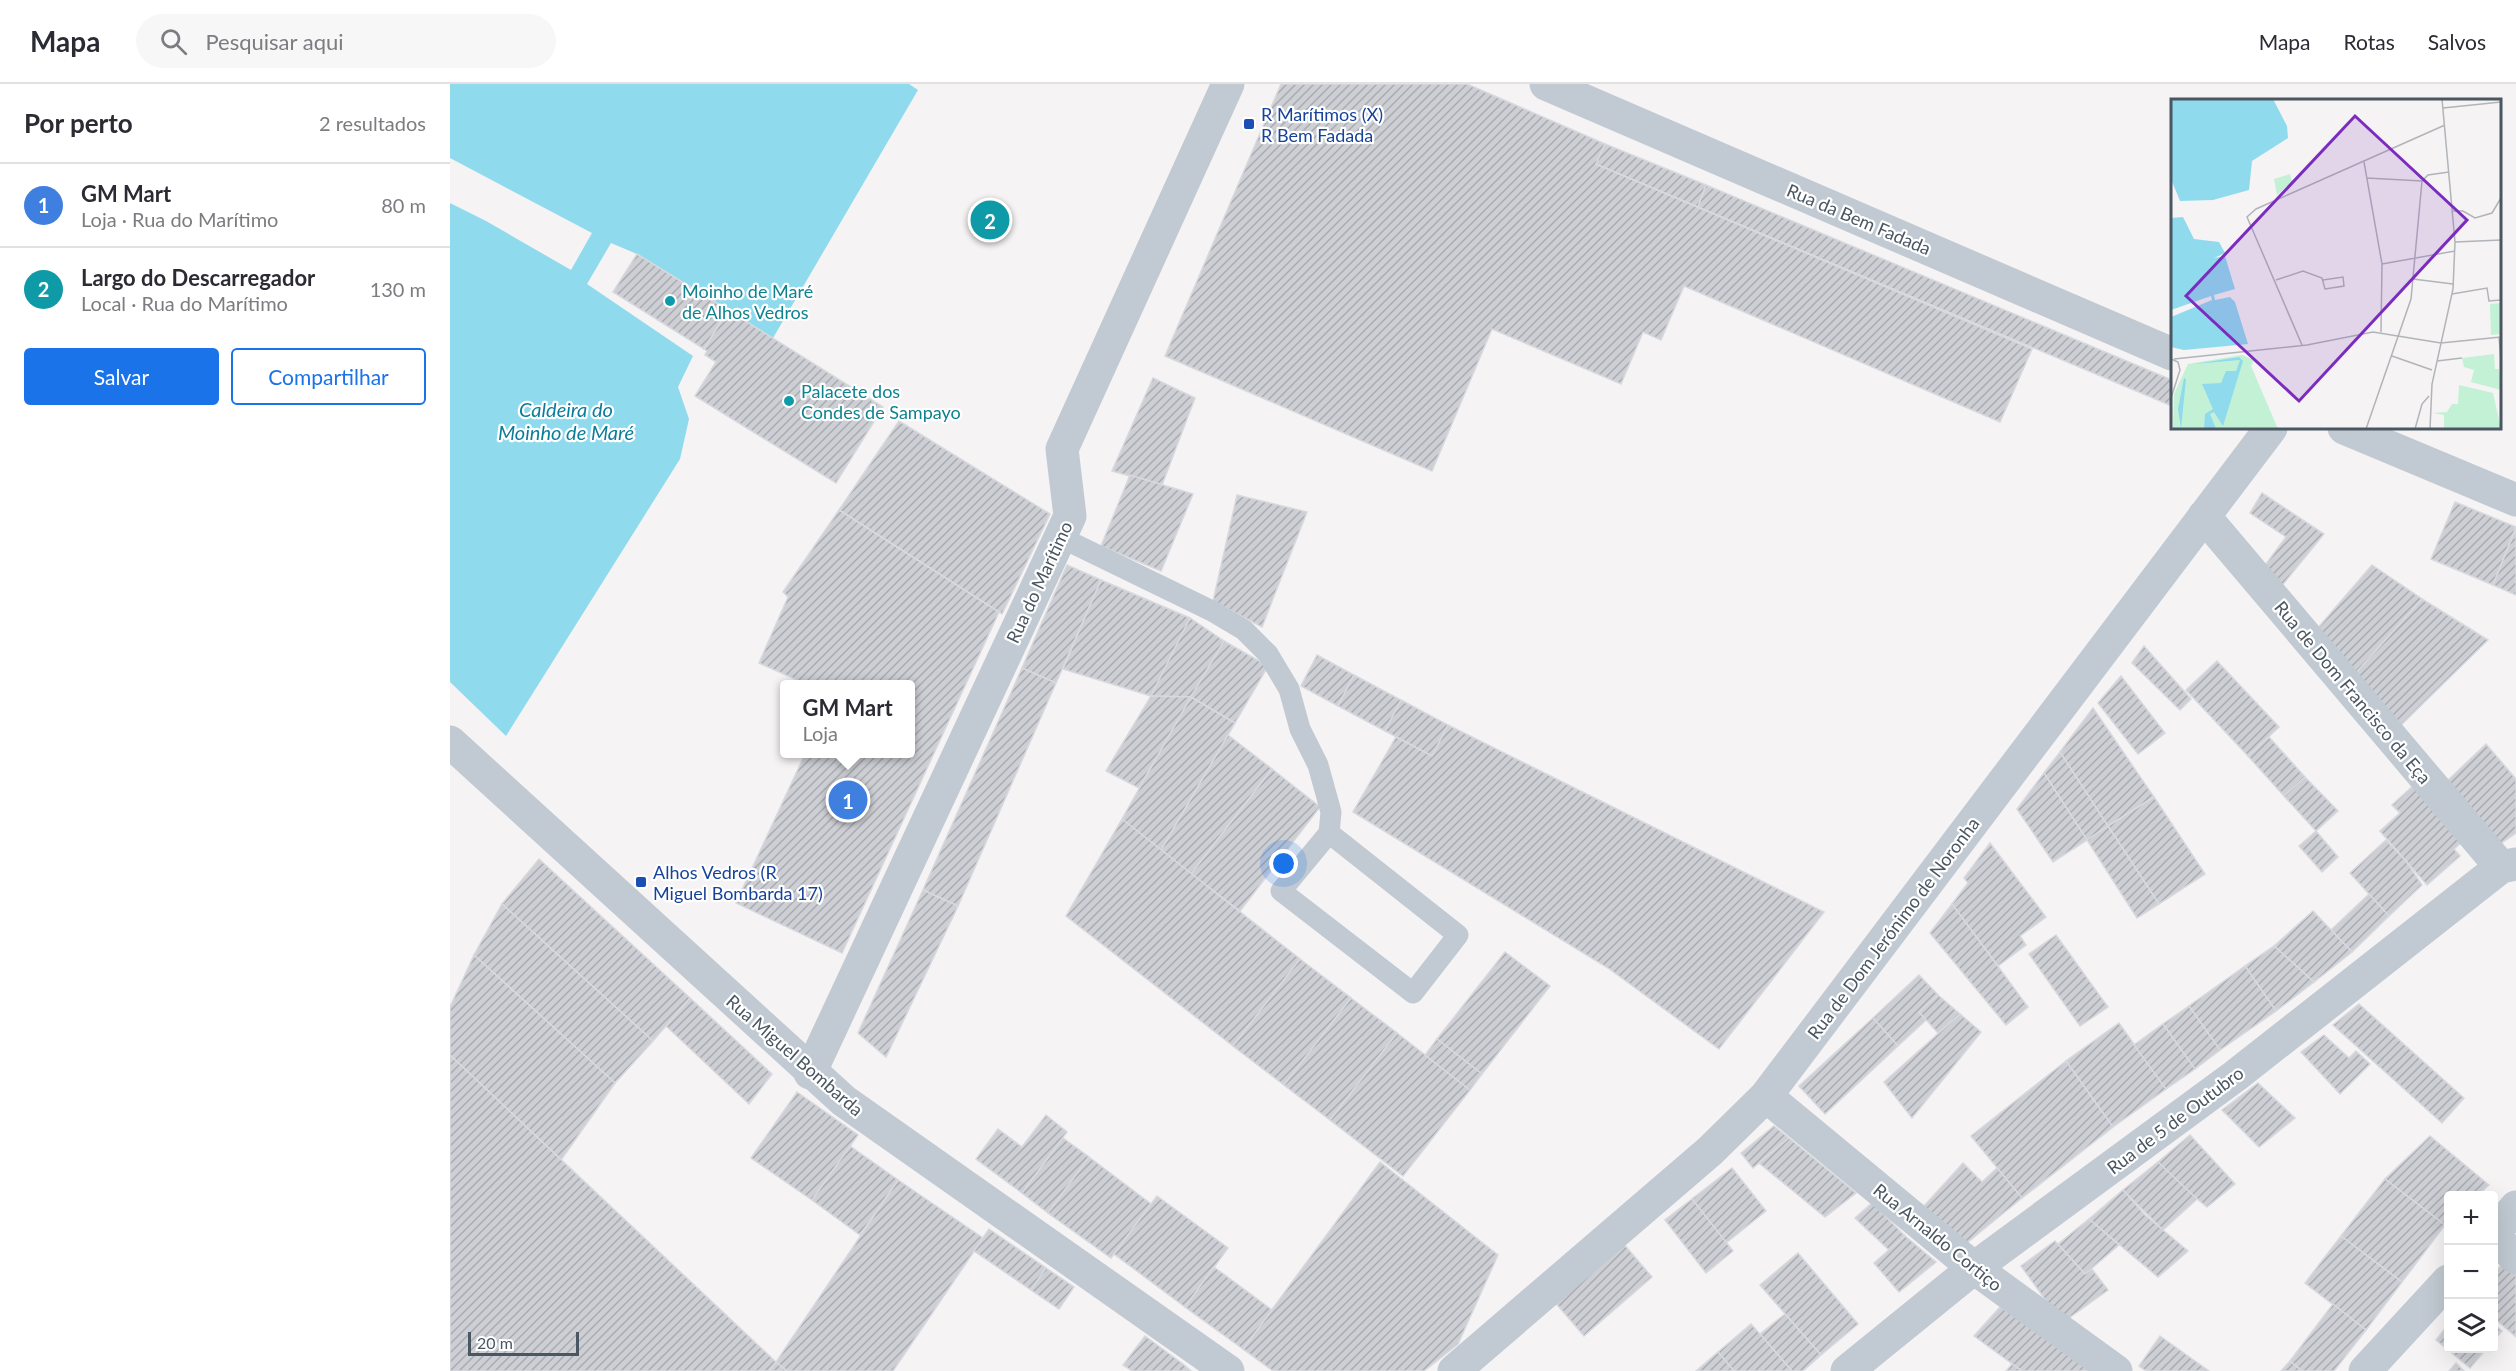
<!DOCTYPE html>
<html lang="pt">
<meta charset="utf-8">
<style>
body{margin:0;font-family:Lato,sans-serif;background:#f7f7f7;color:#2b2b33}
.controls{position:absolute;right:18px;bottom:18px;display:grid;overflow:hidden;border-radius:6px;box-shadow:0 6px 24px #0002}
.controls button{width:54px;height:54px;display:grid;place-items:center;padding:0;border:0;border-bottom:2px solid #e1e1e2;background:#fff;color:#2b2b33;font:30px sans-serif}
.scale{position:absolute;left:18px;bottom:15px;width:111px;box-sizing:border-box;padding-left:6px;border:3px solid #4a5661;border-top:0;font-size:16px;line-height:21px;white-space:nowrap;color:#4a5661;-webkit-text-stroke:4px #fff;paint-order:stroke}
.you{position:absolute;left:834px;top:780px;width:21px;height:21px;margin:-15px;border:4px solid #fff;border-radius:50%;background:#1a73e8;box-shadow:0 0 0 9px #1a73e833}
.badge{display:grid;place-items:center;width:39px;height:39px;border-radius:50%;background:#1a73e8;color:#fff;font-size:20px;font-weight:700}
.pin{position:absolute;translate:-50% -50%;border:3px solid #fff;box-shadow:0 2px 6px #0006}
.popup{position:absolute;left:330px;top:596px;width:135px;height:78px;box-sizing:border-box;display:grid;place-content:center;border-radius:6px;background:#fff;filter:drop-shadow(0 2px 4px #0005);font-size:20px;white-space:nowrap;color:#7c7c81}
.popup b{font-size:22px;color:#2b2b33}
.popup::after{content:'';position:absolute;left:50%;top:100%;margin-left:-12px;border:12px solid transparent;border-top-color:#fff}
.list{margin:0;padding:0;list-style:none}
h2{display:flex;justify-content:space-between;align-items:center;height:78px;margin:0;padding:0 24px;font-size:26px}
h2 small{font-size:20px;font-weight:400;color:#7c7c81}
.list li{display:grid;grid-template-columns:39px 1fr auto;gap:18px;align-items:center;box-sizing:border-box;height:84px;padding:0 24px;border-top:2px solid #e1e1e2}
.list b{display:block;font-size:22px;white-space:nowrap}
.list p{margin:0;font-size:20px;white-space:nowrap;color:#7c7c81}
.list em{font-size:20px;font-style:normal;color:#7c7c81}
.actions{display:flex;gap:12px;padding:18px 24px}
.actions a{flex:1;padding:14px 0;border:2px solid #1a73e8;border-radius:6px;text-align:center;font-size:21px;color:#1a73e8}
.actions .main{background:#1a73e8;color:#fff}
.icon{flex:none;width:33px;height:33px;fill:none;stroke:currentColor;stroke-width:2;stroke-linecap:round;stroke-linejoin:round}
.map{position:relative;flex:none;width:2066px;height:1287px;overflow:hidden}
header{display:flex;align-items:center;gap:36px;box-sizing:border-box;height:84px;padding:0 30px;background:#fff;border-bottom:2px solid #e1e1e2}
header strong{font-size:28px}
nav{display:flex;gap:33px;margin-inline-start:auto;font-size:21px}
.search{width:420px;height:54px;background:#f7f7f7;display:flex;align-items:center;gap:15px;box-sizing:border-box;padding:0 21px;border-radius:33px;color:#7c7c81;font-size:22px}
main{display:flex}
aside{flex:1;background:#fff}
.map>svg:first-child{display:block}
.water{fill:#90daee}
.building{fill:url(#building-hatch);stroke:#d7d9de;stroke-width:1.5}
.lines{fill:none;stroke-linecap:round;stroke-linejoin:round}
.lane{stroke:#c1cad2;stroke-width:21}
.street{stroke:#c1cad2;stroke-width:33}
.transit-dot{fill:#1a4fb4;stroke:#fff;stroke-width:2}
.culture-dot{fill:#0f9aa8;stroke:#fff;stroke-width:2}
.labels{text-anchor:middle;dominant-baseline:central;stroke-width:4.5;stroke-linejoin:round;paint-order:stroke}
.transit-label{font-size:18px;fill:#164399;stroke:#fff;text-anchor:start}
.street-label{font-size:18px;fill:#4a5661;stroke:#fff}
.culture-label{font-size:18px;fill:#0d838f;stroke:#fff;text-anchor:start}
.water-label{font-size:20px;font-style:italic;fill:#0c7c9b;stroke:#fff}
.inset-road{fill:none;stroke:#b1b4b9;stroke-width:1.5}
.view{fill:#7b2cbf;fill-opacity:0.15;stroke:#7b2cbf;stroke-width:3}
.inset-edge{fill:none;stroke:#4a5661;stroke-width:3}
</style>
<header>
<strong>Mapa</strong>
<div class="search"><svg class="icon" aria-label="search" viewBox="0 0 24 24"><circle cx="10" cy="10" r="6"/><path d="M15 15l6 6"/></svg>Pesquisar aqui</div>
<nav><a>Mapa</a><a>Rotas</a><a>Salvos</a></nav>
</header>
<main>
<aside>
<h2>Por perto<small>2 resultados</small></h2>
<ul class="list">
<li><span class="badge" style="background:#3f7fe0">1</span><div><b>GM Mart</b><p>Loja · Rua do Marítimo</p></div><em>80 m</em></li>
<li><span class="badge" style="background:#0f9aa8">2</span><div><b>Largo do Descarregador</b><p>Local · Rua do Marítimo</p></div><em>130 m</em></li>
</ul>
<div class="actions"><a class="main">Salvar</a><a>Compartilhar</a></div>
</aside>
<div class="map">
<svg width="2066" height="1287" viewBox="0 0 2066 1287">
<defs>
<pattern id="building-hatch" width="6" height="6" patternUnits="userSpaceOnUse" patternTransform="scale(1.5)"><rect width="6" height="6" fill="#cdcfd5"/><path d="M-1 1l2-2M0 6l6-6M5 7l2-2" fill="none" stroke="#a8abb0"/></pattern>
</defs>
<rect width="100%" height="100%" fill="#f5f3f3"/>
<polygon class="water" points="0,0 459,0 468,6 323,254 187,170 161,159 137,200 243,272 228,303 239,335 230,375 56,652 0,598 0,119 36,137 121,186 142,149 0,74"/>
<g class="building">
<polygon points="831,0 1017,0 1155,60 1146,80 1582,265 1550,338 1234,202 1211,256 1193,248 1171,300 1042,245 982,387 715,272"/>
<polygon points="1155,60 1256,101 1248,123 1146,80"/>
<polygon points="1256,101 1722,296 1722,322 1248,123"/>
<polygon points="187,170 278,226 254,265 163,208"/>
<polygon points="278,226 433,323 386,399 245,312 266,278 255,271 257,267 254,265"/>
<polygon points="703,294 745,314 712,401 662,387"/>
<polygon points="449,337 600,430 552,530 389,426"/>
<polygon points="680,391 743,410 711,487 651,462"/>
<polygon points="1812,409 1874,450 1830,504 1813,484 1836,453 1800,429"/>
<polygon points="787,411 857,428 812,543 763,517"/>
<polygon points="2005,418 2066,443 2043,501 1981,475"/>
<polygon points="389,426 549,528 392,869 286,819 355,670 461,670 461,600 356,600 309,579 338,513 333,508"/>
<polygon points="2066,444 2066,511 2043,501"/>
<polygon points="617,481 651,496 606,599 572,584"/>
<polygon points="1922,481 1972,515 1905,590 1867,545"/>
<polygon points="651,496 740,534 701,612 613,585"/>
<polygon points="1972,515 2038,556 1949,643 1905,590"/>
<polygon points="740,534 774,557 741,613 701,612"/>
<polygon points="774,557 818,582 785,639 741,613"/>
<polygon points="1694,562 1741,615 1730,626 1682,579"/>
<polygon points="867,571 904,591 888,622 851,602"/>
<polygon points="1767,577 1829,643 1798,672 1736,606"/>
<polygon points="572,584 606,599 508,822 473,806"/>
<polygon points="904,591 951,616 935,647 888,622"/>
<polygon points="1671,592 1715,649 1688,670 1648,619"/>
<polygon points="701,612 741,613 689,704 656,687"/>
<polygon points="741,613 785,639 711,766 672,735"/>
<polygon points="951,616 998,641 982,672 935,647"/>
<polygon points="1643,624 1704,713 1658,742 1610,668"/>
<polygon points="998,641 1374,828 1269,965 1158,884 903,728 946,653 982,672"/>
<polygon points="778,651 822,685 741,790 711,766"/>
<polygon points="1819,653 1855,693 1834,712 1798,672"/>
<polygon points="2036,660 2066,695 2066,749 2050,760 1995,699"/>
<polygon points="1610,668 1658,742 1637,756 1594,689"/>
<polygon points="822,685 870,723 790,827 741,790"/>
<polygon points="1594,689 1637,756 1603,778 1567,725"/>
<polygon points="1855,693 1888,727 1866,747 1834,712"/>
<polygon points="1965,700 2014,756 2004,765 2010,772 1977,801 1930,747 1950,729 1942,721"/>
<polygon points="1704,713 1755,790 1709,820 1658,742"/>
<polygon points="672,735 850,875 783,962 616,832"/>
<polygon points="1658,742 1709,820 1687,834 1637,756"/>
<polygon points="1866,747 1888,773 1872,788 1849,762"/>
<polygon points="1936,756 1956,777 1972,801 1939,832 1900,789"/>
<polygon points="1540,759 1596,833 1570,852 1576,861 1548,882 1502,820 1518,799 1514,794"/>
<polygon points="89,775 240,914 203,957 52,820"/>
<polygon points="473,806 508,822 436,973 408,949"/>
<polygon points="1919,810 1939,832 1902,868 1881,846"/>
<polygon points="52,820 203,957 165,999 24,871"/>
<polygon points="1502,820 1578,923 1556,941 1480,849"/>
<polygon points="1863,827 1902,868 1864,898 1824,862"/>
<polygon points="1606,851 1658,923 1630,942 1579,870"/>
<polygon points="1824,862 1864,898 1826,927 1795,882"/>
<polygon points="1055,868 1100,902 1032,990 987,955"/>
<polygon points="24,871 165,999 111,1076 0,971 0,923"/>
<polygon points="850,875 901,914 834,1001 783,962"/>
<polygon points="1795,882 1826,927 1770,966 1739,922"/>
<polygon points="1469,891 1488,911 1469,928 1476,936 1448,962 1423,934"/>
<polygon points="1488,911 1510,930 1488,949 1469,928"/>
<polygon points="240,914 322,990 299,1020 216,942"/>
<polygon points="901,914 947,949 880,1036 834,1001"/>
<polygon points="1909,920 2014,1014 1992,1039 1883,941"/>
<polygon points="1739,922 1770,966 1745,985 1713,940"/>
<polygon points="1510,930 1531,948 1462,1034 1434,998"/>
<polygon points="1423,934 1448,962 1375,1030 1349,1002"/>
<polygon points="1669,939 1716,1005 1663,1043 1616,977"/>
<polygon points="1713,940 1745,985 1716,1005 1684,961"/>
<polygon points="947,949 1020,1006 953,1092 880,1036"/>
<polygon points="1874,951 1899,974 1906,967 1920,980 1890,1010 1851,968"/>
<polygon points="987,955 1032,990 1020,1006 975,971"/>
<polygon points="0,971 326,1278 319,1287 0,1287"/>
<polygon points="1616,977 1663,1043 1572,1114 1521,1052"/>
<polygon points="1808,999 1845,1034 1809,1063 1772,1026"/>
<polygon points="347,1008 408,1051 362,1116 301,1074"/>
<polygon points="596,1031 617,1048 572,1109 526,1075 548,1045 572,1063"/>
<polygon points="1324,1042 1339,1054 1303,1084 1291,1069"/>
<polygon points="1740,1051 1785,1100 1757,1123 1729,1100 1708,1078"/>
<polygon points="1980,1052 2039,1101 2027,1112 1998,1112 1998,1139 1995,1141 1935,1095"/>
<polygon points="613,1054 639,1073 598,1129 572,1109"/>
<polygon points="1339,1054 1406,1109 1375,1133 1309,1079"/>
<polygon points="400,1062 448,1096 410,1151 362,1116"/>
<polygon points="639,1073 701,1120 661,1174 598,1129"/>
<polygon points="930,1078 1048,1171 1008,1260 974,1287 823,1287 793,1265"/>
<polygon points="1708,1078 1747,1115 1713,1146 1673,1106"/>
<polygon points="1513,1079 1532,1098 1547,1084 1572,1114 1513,1162 1474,1122"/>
<polygon points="1282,1084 1316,1127 1276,1159 1242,1115"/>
<polygon points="1935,1095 1995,1141 1952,1198 1891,1152"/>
<polygon points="448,1096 533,1154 443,1287 337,1287 326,1278"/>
<polygon points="1673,1106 1695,1131 1738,1167 1708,1193 1639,1135"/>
<polygon points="707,1112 778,1164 735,1223 664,1170"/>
<polygon points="1242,1115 1283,1167 1256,1189 1215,1136"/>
<polygon points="1422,1119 1455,1152 1439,1166 1405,1134"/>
<polygon points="1639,1135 1669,1161 1635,1190 1608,1160"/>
<polygon points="539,1145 596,1184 581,1206 524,1167"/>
<polygon points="1455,1152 1486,1178 1449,1208 1424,1179"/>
<polygon points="1891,1152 1952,1198 1916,1246 1855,1199"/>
<polygon points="1605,1157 1635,1190 1642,1185 1658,1206 1612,1239 1571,1182"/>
<polygon points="1172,1158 1202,1193 1134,1252 1103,1216"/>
<polygon points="1348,1169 1408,1240 1371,1271 1310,1201"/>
<polygon points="2053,1178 2066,1188 2066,1253 2044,1234 2044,1190"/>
<polygon points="764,1183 822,1226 793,1265 735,1223"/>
<polygon points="596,1184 624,1203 609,1225 581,1206"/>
<polygon points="1883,1220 1916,1246 1884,1287 1852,1287 1840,1277"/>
<polygon points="1550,1223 1650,1287 1572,1287 1524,1252"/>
<polygon points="1335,1230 1371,1271 1353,1287 1342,1287 1310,1250"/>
<polygon points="1301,1240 1310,1250 1342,1287 1284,1287 1268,1268"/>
<polygon points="2044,1240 2052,1247 2044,1256"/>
<polygon points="1998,1241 1998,1264 2037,1264 2020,1284 1986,1256"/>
<polygon points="695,1252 733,1280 741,1287 682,1287 673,1281"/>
<polygon points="1710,1252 1759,1287 1696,1287 1689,1282"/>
<polygon points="1268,1268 1284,1287 1246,1287"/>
<polygon points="1840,1277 1852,1287 1831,1287"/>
<polygon points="326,1278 337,1287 319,1287"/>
<polygon points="2006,1279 2014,1287 1999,1287"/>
<polygon points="1562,1280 1572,1287 1556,1287"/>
</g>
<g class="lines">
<polyline class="lane" points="610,453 762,527 794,546 818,570 839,605 850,645 868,681 881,728 879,749 831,807 963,909 1008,851 879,749"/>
<g class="street">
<polyline points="1096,0 1722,270"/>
<polyline points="1894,344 2066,416"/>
<polyline points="1754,432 2051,783"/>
<polyline points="0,658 394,1017 778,1287"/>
<polyline points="360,989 620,432 612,365 778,0"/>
<polyline points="1316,1012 1524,1184 1666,1287"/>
<polyline points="2044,1149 2066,1123"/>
<polyline points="2044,1152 2066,1174"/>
<polyline points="1004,1287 1260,1067 1316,1012 1821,344"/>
<polyline points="1397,1287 1524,1184 1785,992 2051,783 2066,780"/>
<polyline points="1915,1287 1998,1197"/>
</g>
</g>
<g class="transit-dot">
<rect x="793" y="34" width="12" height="12" rx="3"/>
<rect x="185" y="792" width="12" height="12" rx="3"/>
</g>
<g class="culture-dot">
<circle cx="220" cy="217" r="6"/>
<circle cx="339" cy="317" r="6"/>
</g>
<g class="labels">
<g class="transit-label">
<text x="811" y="30">R Marítimos (X)<tspan x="811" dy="21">R Bem Fadada</tspan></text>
<text x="203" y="788">Alhos Vedros (R<tspan x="203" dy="21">Miguel Bombarda 17)</tspan></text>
</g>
<g class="street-label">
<text transform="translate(1409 135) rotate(23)">Rua da Bem Fadada</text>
<text transform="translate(589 498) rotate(-65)">Rua do Marítimo</text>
<text transform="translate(1903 608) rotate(50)">Rua de Dom Francisco da Eça</text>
<text transform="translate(1443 844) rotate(-53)">Rua de Dom Jerónimo de Noronha</text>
<text transform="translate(345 971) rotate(41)">Rua Miguel Bombarda</text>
<text transform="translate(1725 1036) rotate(-37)">Rua de 5 de Outubro</text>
<text transform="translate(1488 1153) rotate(39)">Rua Arnaldo Cortiço</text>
</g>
<g class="culture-label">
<text x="232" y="207">Moinho de Maré<tspan x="232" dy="21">de Alhos Vedros</tspan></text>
<text x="351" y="307">Palacete dos<tspan x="351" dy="21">Condes de Sampayo</tspan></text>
</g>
<g class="water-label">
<text x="116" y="325">Caldeira do<tspan x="116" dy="23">Moinho de Maré</tspan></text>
</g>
</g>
<g transform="translate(1721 15)">
<rect width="330" height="330" fill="#f5f3f3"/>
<path d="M 323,255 L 324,270 L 328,270 L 330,291 L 300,283 L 303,271 L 293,268 L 291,259 ZM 288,286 L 322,294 L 330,330 L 273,330 L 273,316 L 261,314 L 276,313 L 281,305 L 287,305 Z" fill="#c3f1d5"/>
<path d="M 330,204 L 330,235 L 320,236 L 319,205 ZM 71,256 L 83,261 L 80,267 L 107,330 L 2,330 L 3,295 L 17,265 Z" fill="#c3f1d5"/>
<path d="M 119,75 L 121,83 L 106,96 L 103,80 Z" fill="#c3f1d5"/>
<path d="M 0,0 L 102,0 L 116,27 L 117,39 L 81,62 L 78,91 L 42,101 L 9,102 L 0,80 ZM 12,118 L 23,140 L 48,143 L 54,154 L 43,159 L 54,157 L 64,190 L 43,196 L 44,201 L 59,198 L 64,203 L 77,245 L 13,251 L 0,248 L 0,218 L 41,201 L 40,197 L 0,211 L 0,119 ZM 68,258 L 72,262 L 52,327 L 43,313 L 39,315 L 45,330 L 33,330 L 34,315 L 42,310 L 31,285 L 50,284 L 55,272 L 65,272 L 69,261 L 23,265 ZM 13,279 L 15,280 L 10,330 L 7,310 Z" fill="#90daee"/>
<path class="inset-road" d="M 272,9 L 330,3M 193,63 L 211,165 L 210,233M 196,79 L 251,82M 251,82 L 257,76 L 278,73M 282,112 L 292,112 L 304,119 L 321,114 L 330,99M 284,143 L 330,141M 211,165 L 284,152M 242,180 L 282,185M 105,181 L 132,172 L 151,179 L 154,190 L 173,187 L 172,178 L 152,181M 281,195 L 316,189 L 318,202 L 330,201M 328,238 L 330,261M 131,246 L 76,118 L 85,110 L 274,26M 221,257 L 261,271M 0,260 L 7,263 L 9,271 L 0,299M 3,260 L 136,246 L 202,233 L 270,244 L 330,238M 266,262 L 291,259M 195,330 L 240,200 L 251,82M 244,330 L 251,305 L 258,297M 259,330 L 261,285 L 282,190 L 284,143 L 271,0"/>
<path class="view" d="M 184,17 L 296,121 L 128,302 L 15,197 Z"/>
<rect width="330" height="330" class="inset-edge"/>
</g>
</svg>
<div class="controls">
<button>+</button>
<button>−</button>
<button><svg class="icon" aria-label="layers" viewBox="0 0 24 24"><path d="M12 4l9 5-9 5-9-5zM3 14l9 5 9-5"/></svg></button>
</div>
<div class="scale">20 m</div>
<div class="you"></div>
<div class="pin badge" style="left:398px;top:716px;background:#3f7fe0">1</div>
<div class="popup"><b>GM Mart</b>Loja</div>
<div class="pin badge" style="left:540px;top:136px;background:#0f9aa8">2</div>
</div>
</main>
